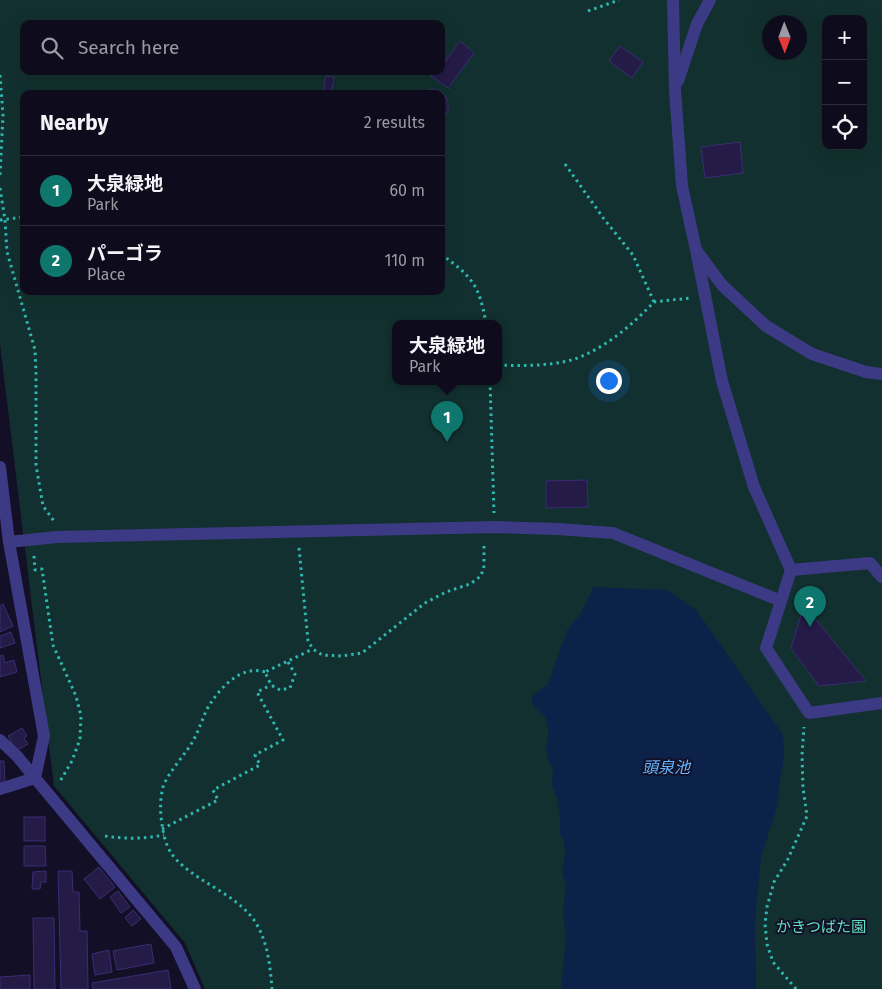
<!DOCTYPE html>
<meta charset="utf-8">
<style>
body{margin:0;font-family:"Fira Sans","Noto Sans JP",sans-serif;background:#1c1929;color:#f1f3f6}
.controls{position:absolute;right:15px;top:15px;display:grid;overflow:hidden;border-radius:10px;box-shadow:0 5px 20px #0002}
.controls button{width:45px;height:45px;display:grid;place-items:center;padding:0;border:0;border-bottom:1px solid #2e2b3b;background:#0e0b1c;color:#f1f3f6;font:25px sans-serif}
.compass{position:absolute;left:762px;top:15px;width:45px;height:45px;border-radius:50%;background:#0e0b1c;box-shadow:0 5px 20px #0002;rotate:179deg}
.you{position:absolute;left:608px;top:380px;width:18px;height:18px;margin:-12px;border:4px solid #fff;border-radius:50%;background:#1a73e8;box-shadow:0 0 0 8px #1a73e833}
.badge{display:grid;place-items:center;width:32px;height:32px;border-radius:50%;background:#0f766e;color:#fff;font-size:16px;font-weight:700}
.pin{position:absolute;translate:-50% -41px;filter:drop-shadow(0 1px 2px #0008)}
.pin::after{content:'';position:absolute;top:26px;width:18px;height:15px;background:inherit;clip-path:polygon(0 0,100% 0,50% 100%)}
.popup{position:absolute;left:392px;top:320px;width:110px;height:65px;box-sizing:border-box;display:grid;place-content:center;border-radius:10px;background:#0e0b1c;filter:drop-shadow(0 1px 4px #0005);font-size:16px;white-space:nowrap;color:#9b9ba3}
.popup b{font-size:19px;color:#f1f3f6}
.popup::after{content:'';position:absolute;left:50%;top:100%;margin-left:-10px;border:10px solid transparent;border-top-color:#0e0b1c}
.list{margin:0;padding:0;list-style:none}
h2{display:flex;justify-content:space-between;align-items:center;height:65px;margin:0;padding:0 20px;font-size:21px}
h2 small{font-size:16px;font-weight:400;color:#9b9ba3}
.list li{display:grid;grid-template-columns:32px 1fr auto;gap:15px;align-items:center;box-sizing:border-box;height:70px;padding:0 20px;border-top:1px solid #2e2b3b}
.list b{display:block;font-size:19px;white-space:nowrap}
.list p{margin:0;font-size:16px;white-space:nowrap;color:#9b9ba3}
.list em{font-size:16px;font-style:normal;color:#9b9ba3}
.icon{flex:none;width:28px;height:28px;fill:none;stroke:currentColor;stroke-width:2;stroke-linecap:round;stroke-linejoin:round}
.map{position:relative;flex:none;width:882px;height:989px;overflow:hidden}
.search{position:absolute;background:#0e0b1c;box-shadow:0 5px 20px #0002;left:20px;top:20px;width:425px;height:55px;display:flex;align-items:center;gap:12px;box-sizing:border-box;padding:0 18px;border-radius:10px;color:#9b9ba3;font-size:19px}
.panel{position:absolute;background:#0e0b1c;box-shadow:0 5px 20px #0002;left:20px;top:90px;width:425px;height:205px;border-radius:10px}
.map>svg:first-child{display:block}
.green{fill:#12302f;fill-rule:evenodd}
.water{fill:#0c2248}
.building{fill:#241b47;stroke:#3b2d73}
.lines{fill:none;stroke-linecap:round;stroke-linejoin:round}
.path{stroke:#2fb8b0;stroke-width:3;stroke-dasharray:2.5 4;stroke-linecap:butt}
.pedestrian{stroke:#3d3a85;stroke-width:12}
.minor{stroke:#3d3a85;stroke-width:12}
.labels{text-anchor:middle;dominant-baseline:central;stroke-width:4;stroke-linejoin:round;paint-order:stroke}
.park-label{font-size:15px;fill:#5fe0c0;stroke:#130f26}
.water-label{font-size:16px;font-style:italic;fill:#62b6ff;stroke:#130f26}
</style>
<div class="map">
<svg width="882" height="989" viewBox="0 0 882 989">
<rect width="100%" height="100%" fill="#130f26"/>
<path class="green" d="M 0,0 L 882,0 L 882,989 L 205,989 L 185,943 L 54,786 L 0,344 ZM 826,19 L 863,19 L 863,146 L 826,146 ZM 770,22 L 800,22 L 800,52 L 770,52 ZM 24,24 L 441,24 L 441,71 L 24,71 ZM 24,94 L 441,94 L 441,291 L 24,291 ZM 396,323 L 498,323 L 498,381 L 396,381 Z"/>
<polygon class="water" points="594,587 667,590 697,611 783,735 784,758 779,785 778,804 761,857 755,921 756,989 561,989 566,934 563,914 566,884 562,872 565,852 564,843 560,834 560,814 557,799 552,785 553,770 548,759 546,747 549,734 545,717 533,705 531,697 548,684 568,628 579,616"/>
<g class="building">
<polygon points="460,41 474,53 450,85 450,89 431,76 433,74 435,75 438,71 441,71 441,67"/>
<polygon points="620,46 643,62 632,78 609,61"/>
<polygon points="326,76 334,77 331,94 323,94"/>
<polygon points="432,89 442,92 448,101 448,112 441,119 441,94 422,94"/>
<polygon points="740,142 743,173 705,178 701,147"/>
<polygon points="587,480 588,507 546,508 546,481"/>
<polygon points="3,604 13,626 0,632 0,606"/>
<polygon points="804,605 866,681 819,686 791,648"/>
<polygon points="11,632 15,643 0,648 0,636"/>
<polygon points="3,655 5,663 14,660 17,672 0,677 0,656"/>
<polygon points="22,728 27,736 24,738 28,744 16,751 8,736"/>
<polygon points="0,761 4,761 5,786 0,786"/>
<rect x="24" y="817" width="21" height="24"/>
<polygon points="24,846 45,846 46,866 24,866"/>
<polygon points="99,867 115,887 100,899 84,879"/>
<polygon points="46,871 46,882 41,882 40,889 32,889 33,872"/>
<polygon points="58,871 72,871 73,892 79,892 80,931 87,931 88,989 61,989"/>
<polygon points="118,891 130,907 121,913 110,897"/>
<polygon points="133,910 141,919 132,926 125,918"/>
<polygon points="33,918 54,918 55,989 34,989"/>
<polygon points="151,944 154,963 117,970 113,951"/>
<polygon points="109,950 112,972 95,975 92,954"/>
<polygon points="168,970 171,989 93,989 92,983"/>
<polygon points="30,975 30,989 0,989 0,977"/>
</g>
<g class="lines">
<g class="path">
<polyline points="588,11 619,0"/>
<polyline points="0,75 3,115 0,175"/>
<polyline points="565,164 604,219 633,255 654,302"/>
<polyline points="0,188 5,220 7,252 35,350 36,373 36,465 43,506 54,521"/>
<polyline points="0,220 24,217"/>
<path d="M 441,254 C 472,277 479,284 486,323"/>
<path d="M 498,365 C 521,366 545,366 568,361 C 601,352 631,326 654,302 L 690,298"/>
<polyline points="490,381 494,513"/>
<polyline points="299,548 308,641 313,649 322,655 342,656 362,653 425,603 446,592 470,584 481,576 484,566 484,543"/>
<polyline points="34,556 35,570 42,569 53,645 76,696 81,716 80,739 72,761 59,783"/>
<polyline points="288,662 295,674 290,688 280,690 271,685 265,672 313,649"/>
<path d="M 265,672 C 243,665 224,684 212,701 C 204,712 201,726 194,739 C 187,753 168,772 163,787 C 160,799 160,812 162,824 C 163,833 166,845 171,853 C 190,880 233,891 254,920 C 268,941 270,965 272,989"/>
<polyline points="162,829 218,800 213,790 260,765 255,755 283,740 257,692 271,685"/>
<path d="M 105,836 C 125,839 144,839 164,835"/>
<polyline points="796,989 773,962 767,944 765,924 767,907 774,882 788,859 807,816 803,788 802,755 804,727"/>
</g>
<g class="pedestrian">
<polyline points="673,0 675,90 682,186 696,250 722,285 766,326 812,354 866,372 882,374"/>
<polyline points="678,81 697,24 710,0"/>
<polyline points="697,255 722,381 754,487 791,570"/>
<polyline points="9,542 57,537 495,527 557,529 613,533 781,601"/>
<polyline points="882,577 870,563 791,570 766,648 809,713 882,703"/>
</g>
<g class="minor">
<polyline points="0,467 9,542 44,736 35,778 176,947 195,989"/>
<polyline points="0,740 17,756 35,778 0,789"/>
</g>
</g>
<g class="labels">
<g class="park-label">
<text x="821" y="927">かきつばた園</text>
</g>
<g class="water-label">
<text x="666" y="767">頭泉池</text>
</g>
</g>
</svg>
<div class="controls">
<button>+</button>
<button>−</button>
<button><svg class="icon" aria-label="locate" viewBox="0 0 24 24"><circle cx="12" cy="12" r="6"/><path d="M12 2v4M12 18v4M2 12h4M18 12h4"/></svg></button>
</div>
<svg class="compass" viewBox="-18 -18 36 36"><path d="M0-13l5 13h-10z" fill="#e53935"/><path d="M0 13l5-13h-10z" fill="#9b9ba3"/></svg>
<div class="you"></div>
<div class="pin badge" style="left:447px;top:442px">1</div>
<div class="popup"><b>大泉緑地</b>Park</div>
<div class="pin badge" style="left:810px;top:627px">2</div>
<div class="search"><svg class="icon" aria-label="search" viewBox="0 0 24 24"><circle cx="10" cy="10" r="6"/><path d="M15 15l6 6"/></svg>Search here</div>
<section class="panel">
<h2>Nearby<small>2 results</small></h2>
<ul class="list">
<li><span class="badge">1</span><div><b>大泉緑地</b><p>Park</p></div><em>60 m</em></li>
<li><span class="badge">2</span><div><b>パーゴラ</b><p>Place</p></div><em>110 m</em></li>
</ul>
</section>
</div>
